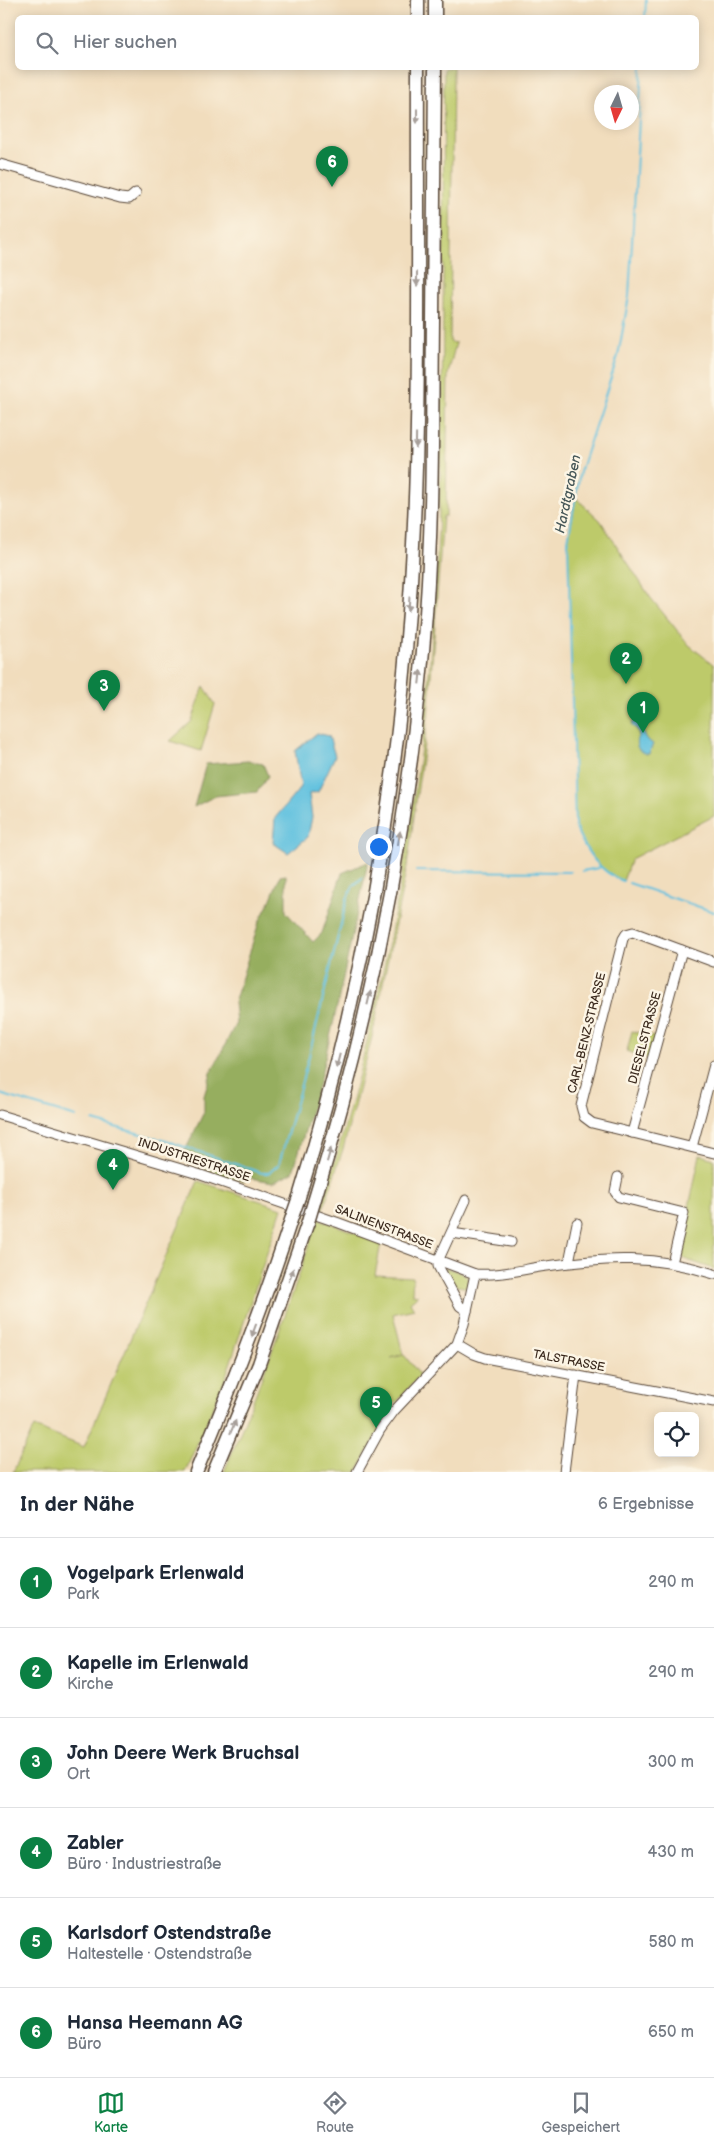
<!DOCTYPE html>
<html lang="de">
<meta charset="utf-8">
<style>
body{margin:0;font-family:"Balsamiq Sans",sans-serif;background:#f2f2f3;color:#1f2937}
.controls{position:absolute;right:15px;bottom:15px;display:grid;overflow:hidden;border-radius:8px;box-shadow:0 2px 12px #0003}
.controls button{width:45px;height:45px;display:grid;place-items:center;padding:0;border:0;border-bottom:1px solid #e0e1e3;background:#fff;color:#1f2937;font:25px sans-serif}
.compass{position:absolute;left:594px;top:85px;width:45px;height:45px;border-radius:50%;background:#fff;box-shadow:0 2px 12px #0003;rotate:185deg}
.you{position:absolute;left:378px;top:846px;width:18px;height:18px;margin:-12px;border:4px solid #fff;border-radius:50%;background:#1a73e8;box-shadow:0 0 0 8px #1a73e833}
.badge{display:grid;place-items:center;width:32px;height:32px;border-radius:50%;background:#0b8043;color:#fff;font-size:16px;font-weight:700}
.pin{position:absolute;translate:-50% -41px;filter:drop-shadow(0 1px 2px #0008)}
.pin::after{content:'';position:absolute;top:26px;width:18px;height:15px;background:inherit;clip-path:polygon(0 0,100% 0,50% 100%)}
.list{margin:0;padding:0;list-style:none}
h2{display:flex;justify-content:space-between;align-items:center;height:65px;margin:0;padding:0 20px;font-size:21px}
h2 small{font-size:16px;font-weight:400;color:#747a83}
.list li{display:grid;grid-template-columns:32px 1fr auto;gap:15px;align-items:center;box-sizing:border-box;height:90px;padding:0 20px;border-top:1px solid #e0e1e3}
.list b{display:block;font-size:19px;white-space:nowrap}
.list p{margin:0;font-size:16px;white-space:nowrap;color:#747a83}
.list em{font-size:16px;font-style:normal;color:#747a83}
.icon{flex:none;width:28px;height:28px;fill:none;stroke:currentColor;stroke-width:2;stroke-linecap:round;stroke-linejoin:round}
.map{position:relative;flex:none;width:714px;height:1472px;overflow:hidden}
.search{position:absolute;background:#fff;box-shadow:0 2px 12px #0003;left:15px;right:15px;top:15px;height:55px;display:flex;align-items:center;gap:12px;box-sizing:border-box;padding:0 18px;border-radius:8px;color:#747a83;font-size:19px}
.sheet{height:605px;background:#fff}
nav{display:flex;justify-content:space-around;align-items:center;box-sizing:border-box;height:70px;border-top:1px solid #e0e1e3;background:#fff;font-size:14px;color:#747a83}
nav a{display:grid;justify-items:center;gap:2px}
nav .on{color:#0b8043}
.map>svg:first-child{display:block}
.green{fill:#bdca6b;stroke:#7c7a44}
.forest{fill:#96ae5f;stroke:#686c3e}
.water{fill:#61c1df;stroke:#4e767e}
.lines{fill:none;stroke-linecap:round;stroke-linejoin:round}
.stream{stroke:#61c1df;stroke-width:2}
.minor-casing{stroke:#564536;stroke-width:11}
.highway-casing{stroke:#564536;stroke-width:15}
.minor{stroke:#fff;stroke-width:9}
.highway{stroke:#fff;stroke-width:12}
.highway-bridge-casing{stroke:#564536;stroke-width:15;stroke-linecap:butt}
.highway-bridge{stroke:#fff;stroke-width:12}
.oneway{fill:#a79f9a}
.labels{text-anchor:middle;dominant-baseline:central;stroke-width:5;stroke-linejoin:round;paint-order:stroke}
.street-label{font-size:12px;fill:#3b2a1e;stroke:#fcf5e5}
.water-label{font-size:14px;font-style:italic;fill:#465758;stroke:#fcf5e5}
</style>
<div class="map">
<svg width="714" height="1472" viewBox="0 0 714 1472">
<rect width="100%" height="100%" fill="#fcf5e5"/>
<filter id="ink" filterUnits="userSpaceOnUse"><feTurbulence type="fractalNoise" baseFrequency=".02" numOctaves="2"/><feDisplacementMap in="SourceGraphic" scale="10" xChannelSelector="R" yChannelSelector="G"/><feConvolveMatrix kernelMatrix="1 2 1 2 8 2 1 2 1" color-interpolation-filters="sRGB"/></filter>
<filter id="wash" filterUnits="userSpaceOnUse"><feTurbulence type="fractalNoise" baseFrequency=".0096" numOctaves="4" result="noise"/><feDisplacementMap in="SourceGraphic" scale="20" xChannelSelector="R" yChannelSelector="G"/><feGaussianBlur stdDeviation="1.12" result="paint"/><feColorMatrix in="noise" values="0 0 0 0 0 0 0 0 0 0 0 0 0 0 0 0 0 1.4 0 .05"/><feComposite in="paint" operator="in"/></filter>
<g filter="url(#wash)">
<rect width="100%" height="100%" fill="#f1ddbd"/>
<g class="green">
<path d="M 444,68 L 453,68 L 450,342 L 456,343 L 448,374 L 446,516 L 443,516 L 428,716 L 407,866 L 372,1037 L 343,1149 L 320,1219 L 381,1243 L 375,1275 L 413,1277 L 412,1294 L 418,1295 L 410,1302 L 414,1309 L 393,1314 L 403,1354 L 391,1358 L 404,1355 L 420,1375 L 381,1420 L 380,1430 L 357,1472 L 224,1472 C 311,1265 375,1052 409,830 C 416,782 424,735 428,687 C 447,481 442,274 444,68 Z"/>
<path d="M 576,498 L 600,520 L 650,597 L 689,645 L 714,665 L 714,816 L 631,859 L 623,881 C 598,870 585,851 575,826 L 568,541 Z"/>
<polygon points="204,686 215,704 201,751 170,741 192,721"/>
<polygon points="632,1031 655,1037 649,1059 627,1051"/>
<polygon points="700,1155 714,1159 714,1269 687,1260 679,1254"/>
<polygon points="198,1181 282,1208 224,1382 185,1472 13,1472 34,1427 84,1447"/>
<path d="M 444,1267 C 456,1272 471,1272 469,1288 L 452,1285 Z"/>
</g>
<g class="forest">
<polygon points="248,761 263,764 268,776 257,792 215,796 194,807 206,764"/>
<polygon points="368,862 334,1020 319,1083 293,1172 273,1182 251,1178 244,1181 196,1166 196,1157 185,1151 204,1112 204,1096 211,1073 236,1023 234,1003 259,922 270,901 280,876 286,875 286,912 313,942 322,933 342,873"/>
</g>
<g class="water">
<path d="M 638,721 L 645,738 L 653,744 L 649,754 C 638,754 633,743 639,735 L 637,729 L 632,726 L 633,722 Z"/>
<polygon points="317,733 329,736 335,756 318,792 309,794 312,817 308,837 288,853 273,843 275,818 301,787 295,751"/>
</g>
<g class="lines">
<g class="stream">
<polyline points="645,18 646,0"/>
<polyline points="416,871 570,872"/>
<polyline points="582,871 599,868"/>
<path d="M 623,881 C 598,871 585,850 575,826 L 568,541 L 580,472 L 618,356 L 629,296 L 642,68"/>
<polyline points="629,883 714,912"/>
<polyline points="0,1094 76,1117"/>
<polyline points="93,1121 170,1142 262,1173 269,1173 279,1164 309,1056 347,899 353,886 362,878"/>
</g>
</g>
</g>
<g filter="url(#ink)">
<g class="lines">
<defs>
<g id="minor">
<polyline points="0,164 120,198 129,199 136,193"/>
<polyline points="714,962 633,932 626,934 623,939 581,1106 584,1117 592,1123 714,1153"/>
<path d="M 0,1115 L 198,1174 L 339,1223 L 475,1274 C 500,1276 523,1269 547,1266 C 607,1257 656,1255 714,1274"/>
<polyline points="632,1133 682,950"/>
<polyline points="692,1147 714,1065"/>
<polyline points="618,1177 615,1192 619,1197 684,1213 672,1263"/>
<polyline points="452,1233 511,1242"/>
<polyline points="438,1261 466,1200"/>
<polyline points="438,1261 438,1266 460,1306 467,1311"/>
<polyline points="569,1262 577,1223"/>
<polyline points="457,1344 474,1354 485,1358 714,1402"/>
<polyline points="357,1472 380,1430 394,1411 457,1344 464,1324 475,1274"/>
<polyline points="564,1472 576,1375"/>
</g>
<g id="highway">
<polyline points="418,0 418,18"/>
<polyline points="435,18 435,0"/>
<path d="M 299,1197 C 358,1007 395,810 409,612 C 422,431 417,249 418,68"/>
<path d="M 314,1202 C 373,1011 411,814 426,614 C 433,517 432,419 433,321 C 434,236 434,152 435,68"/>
<path d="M 196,1472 C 231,1388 264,1304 292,1217"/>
<polyline points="214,1472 259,1364 308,1222"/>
</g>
</defs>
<use href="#minor" class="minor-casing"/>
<use href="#highway" class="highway-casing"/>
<use href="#minor" class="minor"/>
<use href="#highway" class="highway"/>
<defs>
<g id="highway-bridge">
<polyline points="292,1217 299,1197"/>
<polyline points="308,1222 314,1202"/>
</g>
</defs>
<use href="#highway-bridge" class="highway-bridge-casing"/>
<use href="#highway-bridge" class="highway-bridge"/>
</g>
<defs><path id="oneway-solid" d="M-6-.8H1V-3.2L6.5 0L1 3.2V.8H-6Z" transform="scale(1.25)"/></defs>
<g class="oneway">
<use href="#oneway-solid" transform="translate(417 116) rotate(90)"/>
<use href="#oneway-solid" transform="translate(417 279) rotate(90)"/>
<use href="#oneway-solid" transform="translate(416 441) rotate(91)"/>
<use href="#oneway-solid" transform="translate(409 604) rotate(94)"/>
<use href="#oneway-solid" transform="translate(420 677) rotate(-84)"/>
<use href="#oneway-solid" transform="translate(399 838) rotate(-81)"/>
<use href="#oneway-solid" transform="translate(369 998) rotate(-77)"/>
<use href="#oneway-solid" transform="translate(338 1061) rotate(104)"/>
<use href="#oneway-solid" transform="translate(329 1155) rotate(-74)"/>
<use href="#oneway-solid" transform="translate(291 1275) rotate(-71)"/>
<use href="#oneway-solid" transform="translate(254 1330) rotate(110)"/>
<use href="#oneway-solid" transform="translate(233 1427) rotate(-67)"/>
</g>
</g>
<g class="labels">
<g class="street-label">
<text transform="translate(587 1033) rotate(-76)">CARL-BENZ-STRASSE</text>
<text transform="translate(645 1038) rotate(-75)">DIESELSTRASSE</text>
<text transform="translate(194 1160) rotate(18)">INDUSTRIESTRASSE</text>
<text transform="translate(384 1227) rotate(21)">SALINENSTRASSE</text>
<text transform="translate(569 1361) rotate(11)">TALSTRASSE</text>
</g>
<g class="water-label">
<text transform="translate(568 494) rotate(-78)">Hardtgraben</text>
</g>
</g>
</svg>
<div class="controls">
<button><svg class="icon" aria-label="locate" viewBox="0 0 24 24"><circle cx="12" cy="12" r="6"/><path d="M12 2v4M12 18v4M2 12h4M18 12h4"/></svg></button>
</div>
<svg class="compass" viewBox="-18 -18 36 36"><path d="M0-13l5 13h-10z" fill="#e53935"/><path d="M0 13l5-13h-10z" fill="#747a83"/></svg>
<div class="you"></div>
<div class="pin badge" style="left:643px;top:733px">1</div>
<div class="pin badge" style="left:626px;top:684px">2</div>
<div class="pin badge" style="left:104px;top:711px">3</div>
<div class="pin badge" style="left:113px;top:1190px">4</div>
<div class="pin badge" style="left:376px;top:1428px">5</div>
<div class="pin badge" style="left:332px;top:187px">6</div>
<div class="search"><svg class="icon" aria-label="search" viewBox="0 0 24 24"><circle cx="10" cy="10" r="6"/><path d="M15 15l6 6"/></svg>Hier suchen</div>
</div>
<section class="sheet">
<h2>In der Nähe<small>6 Ergebnisse</small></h2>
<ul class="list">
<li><span class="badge">1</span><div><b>Vogelpark Erlenwald</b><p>Park</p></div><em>290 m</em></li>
<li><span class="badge">2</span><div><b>Kapelle im Erlenwald</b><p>Kirche</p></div><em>290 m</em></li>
<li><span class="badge">3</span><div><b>John Deere Werk Bruchsal</b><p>Ort</p></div><em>300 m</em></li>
<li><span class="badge">4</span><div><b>Zabler</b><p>Büro · Industriestraße</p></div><em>430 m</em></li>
<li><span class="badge">5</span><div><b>Karlsdorf Ostendstraße</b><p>Haltestelle · Ostendstraße</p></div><em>580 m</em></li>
<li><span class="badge">6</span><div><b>Hansa Heemann AG</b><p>Büro</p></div><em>650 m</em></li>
</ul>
</section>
<nav>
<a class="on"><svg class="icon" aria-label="map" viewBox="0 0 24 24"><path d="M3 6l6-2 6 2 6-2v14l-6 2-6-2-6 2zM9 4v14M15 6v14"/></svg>Karte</a>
<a><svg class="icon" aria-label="directions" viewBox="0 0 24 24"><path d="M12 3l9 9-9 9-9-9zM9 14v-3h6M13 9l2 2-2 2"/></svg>Route</a>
<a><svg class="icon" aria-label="saved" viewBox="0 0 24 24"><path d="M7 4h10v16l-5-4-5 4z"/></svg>Gespeichert</a>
</nav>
